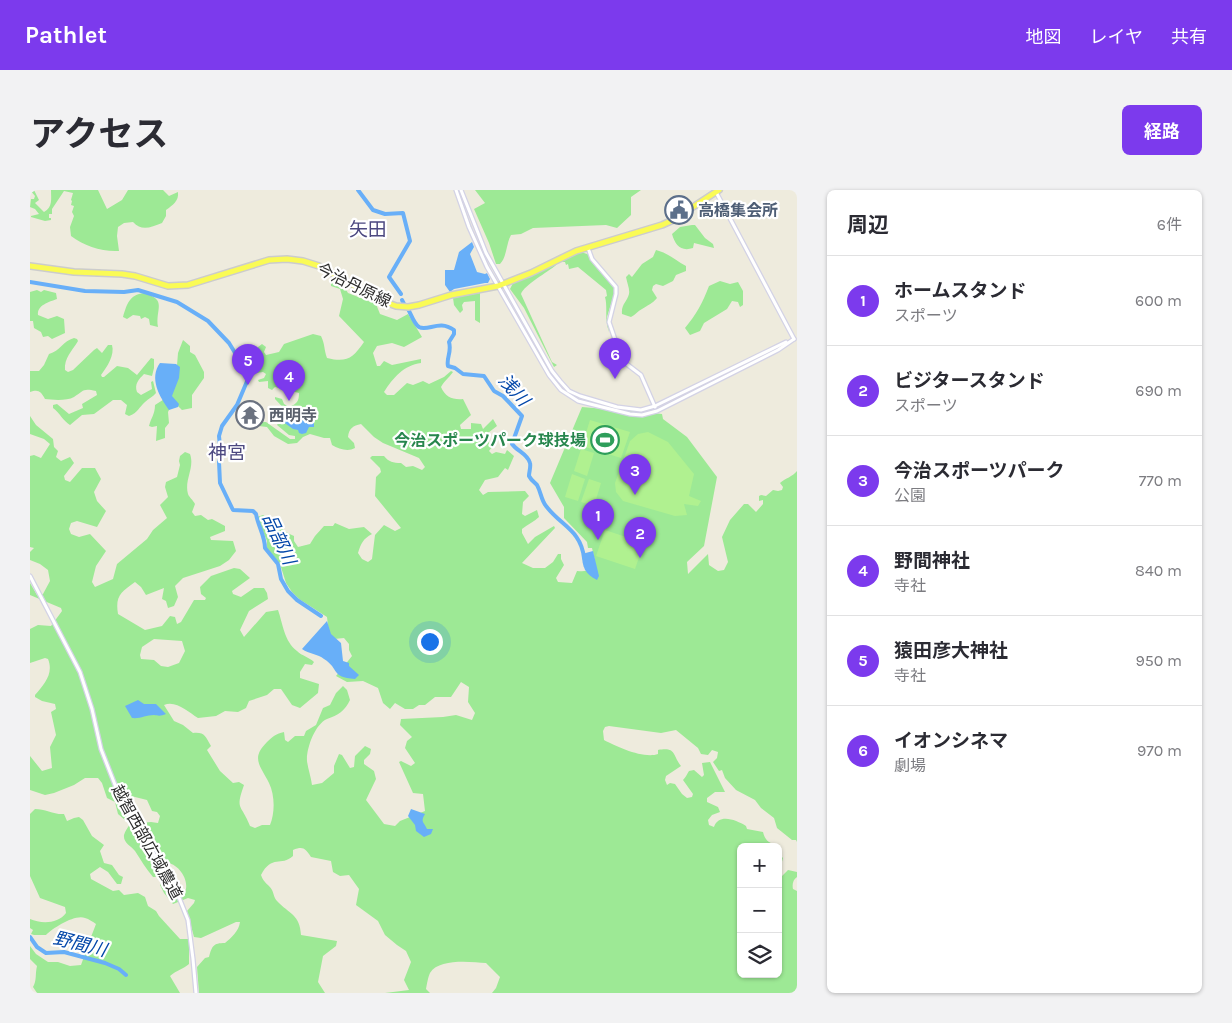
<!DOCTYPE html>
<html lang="ja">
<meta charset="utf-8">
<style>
body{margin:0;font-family:Karla,"Noto Sans JP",sans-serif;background:#f2f2f3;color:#2b2b33}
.controls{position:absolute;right:15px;bottom:15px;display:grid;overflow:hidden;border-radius:8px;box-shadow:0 1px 4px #0004}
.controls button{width:45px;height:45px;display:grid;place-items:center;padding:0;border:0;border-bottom:1px solid #e1e1e2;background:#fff;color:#2b2b33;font:25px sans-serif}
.you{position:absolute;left:399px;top:451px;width:18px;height:18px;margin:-12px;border:4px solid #fff;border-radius:50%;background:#1a73e8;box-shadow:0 0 0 8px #1a73e833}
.badge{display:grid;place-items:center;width:32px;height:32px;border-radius:50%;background:#7c3aed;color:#fff;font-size:16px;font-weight:700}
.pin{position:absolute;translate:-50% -41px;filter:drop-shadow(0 1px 2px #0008)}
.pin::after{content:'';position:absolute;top:26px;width:18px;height:15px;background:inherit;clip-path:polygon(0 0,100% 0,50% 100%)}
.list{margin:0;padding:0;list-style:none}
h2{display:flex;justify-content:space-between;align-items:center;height:65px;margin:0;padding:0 20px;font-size:21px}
h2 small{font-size:16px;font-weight:400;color:#7c7c81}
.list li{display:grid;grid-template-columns:32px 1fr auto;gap:15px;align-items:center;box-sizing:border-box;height:90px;padding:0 20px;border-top:1px solid #e1e1e2}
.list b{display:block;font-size:19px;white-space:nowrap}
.list p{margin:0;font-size:16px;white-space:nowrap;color:#7c7c81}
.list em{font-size:16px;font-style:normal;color:#7c7c81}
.icon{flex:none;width:28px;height:28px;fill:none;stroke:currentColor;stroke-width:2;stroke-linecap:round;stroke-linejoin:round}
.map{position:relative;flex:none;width:767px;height:803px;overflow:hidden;border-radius:8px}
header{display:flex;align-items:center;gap:30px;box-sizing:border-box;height:70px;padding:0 25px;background:#7c3aed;color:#fff}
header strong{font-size:24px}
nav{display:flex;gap:28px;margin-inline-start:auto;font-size:18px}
.intro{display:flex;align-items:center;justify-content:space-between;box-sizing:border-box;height:120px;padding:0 30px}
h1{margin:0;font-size:35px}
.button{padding:12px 22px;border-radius:8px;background:#7c3aed;color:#fff;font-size:18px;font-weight:700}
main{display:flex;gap:30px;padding:0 30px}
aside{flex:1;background:#fff;border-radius:8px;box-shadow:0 1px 4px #0004}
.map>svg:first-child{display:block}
.green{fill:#9de995;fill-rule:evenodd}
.pitch{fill:#b0f190}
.water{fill:#68aff8}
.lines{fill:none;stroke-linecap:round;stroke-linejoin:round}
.river{stroke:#68aff8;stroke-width:4}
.minor-casing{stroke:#d3d2e5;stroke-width:5.5}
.major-casing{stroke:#ccc;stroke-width:8}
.minor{stroke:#fff;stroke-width:3}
.major{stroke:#fafb55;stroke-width:5}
.labels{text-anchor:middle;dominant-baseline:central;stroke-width:4.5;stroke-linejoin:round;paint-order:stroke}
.service-label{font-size:16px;font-weight:bold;fill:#4e5e75;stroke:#fff;text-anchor:start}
.street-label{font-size:16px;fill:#2c2c2c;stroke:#fff}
.worship-label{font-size:16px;font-weight:bold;fill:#5b616d;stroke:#fff;text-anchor:start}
.leisure-label{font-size:16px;font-weight:bold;fill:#27864d;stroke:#fff;text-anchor:end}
.water-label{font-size:18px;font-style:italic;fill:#0347a9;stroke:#fff}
.quarter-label{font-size:19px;fill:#4c4880;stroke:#fff}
</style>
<header>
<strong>Pathlet</strong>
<nav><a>地図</a><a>レイヤ</a><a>共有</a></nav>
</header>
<div class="intro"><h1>アクセス</h1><a class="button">経路</a></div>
<main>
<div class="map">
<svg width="767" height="803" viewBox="0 0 767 803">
<rect width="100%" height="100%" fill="#eeebdd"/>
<g class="green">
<path d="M 0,0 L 4,0 L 9,10 L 5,13 L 14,22 C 23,17 21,9 21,0 L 68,0 L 77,19 L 92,10 L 98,0 L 133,0 L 139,6 L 148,2 C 149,11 143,15 136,20 L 136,26 L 132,33 C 121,37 112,42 103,32 L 94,33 L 88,37 L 87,46 L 89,61 C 72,62 54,56 41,46 L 40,37 L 44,26 L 42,22 L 44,16 L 41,15 L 42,11 L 41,10 L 43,3 L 34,1 L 22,19 L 22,24 L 19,24 L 19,28 L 21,28 L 21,30 L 15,31 L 1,27 L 1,26 L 9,24 L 5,19 L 0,17 L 1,9 L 4,9 L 5,6 Z"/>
<path d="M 438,0 L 611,0 L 601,7 L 601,25 L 587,38 L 576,35 L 503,38 L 491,44 L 481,45 C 476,54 477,67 470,74 L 466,74 L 459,53 L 444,19 L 455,13 L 445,0 Z"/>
<path d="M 662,35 L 665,35 L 675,48 L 683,54 L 684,58 L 664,53 L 663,58 C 651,62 645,55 642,44 L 650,37 Z"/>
<path d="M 626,60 C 638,63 645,70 656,76 L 656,81 L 646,85 L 643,91 L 633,96 L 626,94 L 623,96 L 622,100 L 627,108 C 622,114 618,115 612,119 C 608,121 605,125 601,127 L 592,124 C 591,114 597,112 599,104 C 600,99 597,93 596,87 L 599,84 L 602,87 L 612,74 L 623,67 Z"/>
<path d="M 551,62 L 560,65 L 559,67 L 584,96 L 584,105 L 577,127 L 579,142 C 574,128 578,118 575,107 L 577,106 L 576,100 L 548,77 L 539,79 L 538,74 L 536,75 L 535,72 L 532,72 L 532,70 Z"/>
<path d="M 527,73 L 526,75 C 518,82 494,95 491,104 L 522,172 L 527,175 L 524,177 L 494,118 L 480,99 L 483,93 L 500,87 Z"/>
<path d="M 301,91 L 304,93 L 306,91 L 313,95 L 318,103 L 346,114 L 350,124 L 367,130 L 378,124 L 392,147 L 374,157 L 362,153 L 347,156 L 343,163 L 347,176 L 350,176 L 354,171 L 362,175 L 391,169 L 391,173 C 374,175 363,188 354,202 L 357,205 L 364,205 L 377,193 L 383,195 L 393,191 L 399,194 L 414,187 L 421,181 L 423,182 C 419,188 414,191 411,197 C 415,207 423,210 433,209 L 441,225 L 430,235 L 431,239 L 441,239 L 441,233 L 451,234 L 453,239 L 463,229 L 467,236 L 454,246 L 462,257 L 459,261 L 462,264 L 466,262 L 475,264 L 477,260 L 484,266 L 478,280 L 475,278 L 468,287 L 455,290 L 449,300 L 453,305 L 458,302 L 495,301 L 499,306 L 493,312 L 492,324 L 495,326 L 507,320 L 509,327 C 504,332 498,334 492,339 L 492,343 L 498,354 L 505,347 L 524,336 L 525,338 L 492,373 L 503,378 L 515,378 L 523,372 L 528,364 L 531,364 L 531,369 L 534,375 L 526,388 L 528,392 L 542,393 L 547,381 C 560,382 557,380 565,371 L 562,358 L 558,358 L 557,352 L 534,328 L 534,317 L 520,293 L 552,217 L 632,224 L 633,229 L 657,247 L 687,287 L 674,356 L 657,372 L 658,384 L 678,364 L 679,375 L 688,381 L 694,380 L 698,372 L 692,347 L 700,330 L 714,314 L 718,314 L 726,322 L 733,314 L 733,310 L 729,311 L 729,306 L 731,305 L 736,306 L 743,300 L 748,301 L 752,300 L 753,297 L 750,293 C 756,288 762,287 767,281 L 767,652 L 766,650 L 762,650 L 747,638 L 744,628 L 731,618 L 725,610 L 706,600 L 695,588 L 692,580 L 689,581 L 683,572 L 687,568 L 688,562 L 682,560 L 678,565 L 671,564 L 668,558 L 646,540 L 631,543 L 579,536 L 575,537 L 573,541 L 574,550 C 587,557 614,569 628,564 L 628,560 C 647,557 642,565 651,576 L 636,586 L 635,590 L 637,595 L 640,593 L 645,594 L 652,604 L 657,608 L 662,607 L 663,604 L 653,590 C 656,587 657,584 659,581 L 664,580 L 672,587 L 674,585 L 672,573 L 680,572 L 695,602 L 685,602 L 677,608 L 677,612 L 688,617 L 690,622 L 682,625 L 678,630 L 679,635 L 684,637 C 689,623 706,630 716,636 L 717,639 L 733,642 C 735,650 738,652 745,655 L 744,657 L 711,657 L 711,784 L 748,784 L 748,663 L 753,668 L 749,683 L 752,686 L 758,680 L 767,682 L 767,687 C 763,690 762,694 763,699 L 767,701 L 767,803 L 462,803 L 466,798 L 470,787 L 456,773 C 441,772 409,768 400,783 C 398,787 397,794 396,799 L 400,803 L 355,803 L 379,800 L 374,790 L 381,772 L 376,761 L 367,755 L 355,745 L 348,731 L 326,715 L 329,699 L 319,685 L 310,686 L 303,682 L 301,671 L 281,667 C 275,658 273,656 263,660 L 263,666 C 251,677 242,664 231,685 C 234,694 239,694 242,700 C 244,704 244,708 247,711 C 259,724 270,724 271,745 L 307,751 L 306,756 L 293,766 L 288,792 L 295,803 L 169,803 L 167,777 L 175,768 L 179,767 C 182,756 183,753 195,753 C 201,748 209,741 210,732 L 206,732 L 171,748 L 164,747 L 157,721 L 164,713 L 165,710 L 158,708 L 143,714 L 134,703 L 130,695 L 134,691 L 138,691 L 148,709 C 169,698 145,664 129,675 L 132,680 L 126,687 L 123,687 C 116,679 111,670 105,661 C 101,656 93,653 94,645 C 95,641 98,637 100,634 L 121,632 L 128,633 L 130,626 L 127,622 L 122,621 L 117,610 L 101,606 L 90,613 L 100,630 L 95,630 L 88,624 L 85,612 L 77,608 L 72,593 L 68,588 L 55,588 L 44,595 L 24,603 L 15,605 L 0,600 L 0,566 L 12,581 L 22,578 L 20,557 L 26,545 L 21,522 L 26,519 L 25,514 L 12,511 L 5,507 L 5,505 C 14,494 24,484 18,469 L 15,468 L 0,473 L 0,439 L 8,435 L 21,436 L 32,421 L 31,418 L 0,405 L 0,393 L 7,405 L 13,404 L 20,391 L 18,380 L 10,374 L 0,370 L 0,362 L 4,358 L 0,357 L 0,266 L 4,265 L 11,268 L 20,254 L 14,249 L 0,244 L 0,226 L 6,235 L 23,249 L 24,257 L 28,261 L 26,267 L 31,271 L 40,267 L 44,273 L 34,286 L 35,290 L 40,292 L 52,278 L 65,278 L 71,289 L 64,302 L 67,311 L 76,321 L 67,337 L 47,331 L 41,333 L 39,339 L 41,344 L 49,347 L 60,344 L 76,361 L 66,376 L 62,392 L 65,397 L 83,389 L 87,374 L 117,349 L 123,340 L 137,328 L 130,315 L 138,307 L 135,297 L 136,292 L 147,287 L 150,275 L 149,271 L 150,266 L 155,262 L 160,264 C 165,278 154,290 158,304 C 159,307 163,310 165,314 L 162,322 L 165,326 L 171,325 L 178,330 L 182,329 L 195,336 L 195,341 L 180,347 L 181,350 L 203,351 L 206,361 L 199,370 L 190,376 L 153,388 L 145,396 L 148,407 L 144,416 L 138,418 L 136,411 L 132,409 L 134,398 L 116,405 L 111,397 L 105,392 C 91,402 85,406 88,424 L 115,440 L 132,436 L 140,426 L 145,427 L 147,434 L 151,432 L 164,410 L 175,410 L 176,408 L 171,404 L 170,397 L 181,386 L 204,378 L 210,379 L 220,388 L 202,401 L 203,404 L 211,407 L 224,398 L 234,398 L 237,403 L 238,409 L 219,421 L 210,440 L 214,447 L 236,422 L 248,420 C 253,434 254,451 267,461 C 272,466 279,467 284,472 L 282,475 L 275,474 L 270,482 L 270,488 L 289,494 L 288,503 L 270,518 L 262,515 L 251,499 L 244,499 L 237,505 L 219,511 L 216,518 L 208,522 L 195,521 L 186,526 L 168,528 C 158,522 146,510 134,515 L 144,531 L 153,535 L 163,543 C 175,542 175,546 181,556 L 177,560 L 190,581 L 203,593 L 209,592 L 214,595 C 205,621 211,613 220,636 L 225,638 L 232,635 L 240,635 C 245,623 245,605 239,593 C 231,576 220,569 237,552 C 243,546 246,544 254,542 L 255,550 L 258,552 L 265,546 L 274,546 L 276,541 L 286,535 L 293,518 L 300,515 L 306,503 L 313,496 L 317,500 L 320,510 C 315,521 308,525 297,529 C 285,534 276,559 277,571 C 278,579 281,587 282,595 L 292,593 L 304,583 L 304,576 L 309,564 L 312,565 L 320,578 L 324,577 L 325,566 L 335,556 L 341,559 L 340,564 L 334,570 L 334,574 L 344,581 L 346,589 L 336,610 L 354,634 L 365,636 L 370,631 L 395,621 L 393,604 L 383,603 L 369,572 L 371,571 L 381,576 L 385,573 L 375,558 L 377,551 L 382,547 L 370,535 L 371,529 L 413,527 L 426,525 L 442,530 L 445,523 L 438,512 L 439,497 L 431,492 L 421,507 L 405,507 L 395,515 L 389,515 L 383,519 L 375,519 L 365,513 L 360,519 L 353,513 L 348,498 L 333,491 L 317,492 L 306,486 L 322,466 L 319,460 L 319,454 L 314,448 L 304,449 L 299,444 L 297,427 L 269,409 L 262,402 L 256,393 L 250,374 L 237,359 L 237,351 L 227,327 L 233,325 C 244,331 252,341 264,346 L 264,351 L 268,357 L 280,354 L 285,346 L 294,336 L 303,336 L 305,333 L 319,339 L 334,337 L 342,344 C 333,349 331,353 328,363 L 332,369 L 338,372 L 342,369 L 345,345 L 354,335 L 365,341 L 371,338 L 345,306 L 346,287 L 351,282 L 350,278 L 340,268 L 342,266 L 354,266 C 359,272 363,273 371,273 L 376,277 L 383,276 L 392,280 L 395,277 L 389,268 L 353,253 L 344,247 L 331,234 C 323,236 319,238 318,247 L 324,253 L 325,258 C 318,262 309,259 302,255 L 300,248 L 294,248 L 280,244 L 273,247 L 267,253 L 258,254 L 244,246 L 237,237 L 221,235 L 214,227 L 217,226 L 222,232 L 236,232 L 260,249 L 265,249 L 265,246 L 259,245 L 247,235 L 249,232 L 261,226 L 245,209 L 245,207 L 252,209 L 254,214 L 259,217 C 267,214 269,211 269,203 L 245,197 L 242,200 L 238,198 L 238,191 L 229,192 L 228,190 L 234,188 L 236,184 L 233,182 L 226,183 L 222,182 L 220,174 L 220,162 L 226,161 L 228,157 L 232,154 L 236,157 L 234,162 L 236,165 L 249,162 L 254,154 L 283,144 L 291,146 C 295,154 294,160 297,168 C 317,173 323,168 334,152 L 309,126 L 313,109 L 310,99 L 301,96 ZM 124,449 L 152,451 L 155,461 L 149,473 L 138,477 L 131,476 L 124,470 L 111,469 L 110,465 L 112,457 Z"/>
<path d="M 690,91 L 700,94 L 708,92 L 713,101 L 713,115 L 710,117 L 708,112 L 702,111 L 697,119 L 674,133 L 670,141 L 660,145 L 655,138 C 666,125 673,112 679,96 Z"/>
<path d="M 7,100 L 11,102 L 14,100 L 26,103 L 27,109 C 19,112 7,115 8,125 L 18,129 L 27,126 L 34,129 L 35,143 L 22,149 L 18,146 L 13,147 L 11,142 L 4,138 L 3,131 L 0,131 L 0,102 Z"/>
<path d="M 114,103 C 138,110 125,119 128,137 L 120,135 L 119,129 L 115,127 L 111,129 L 110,126 L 103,125 L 97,129 L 93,127 C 97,114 99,105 114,103 Z"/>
<polygon points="450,103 450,133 445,130 445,111 434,112 432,115 433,120 430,123 424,115 423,108"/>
<path d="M 44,148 L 47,149 L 48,151 C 42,161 34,168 35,180 L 38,182 L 43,180 L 64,160 L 67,158 L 72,163 L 78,155 L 82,155 C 85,165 77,177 71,185 L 72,187 L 74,187 L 87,176 L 98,178 L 107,185 L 121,168 L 124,169 L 124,178 L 122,186 L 114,184 C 109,189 104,194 107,202 L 111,205 L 122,199 L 121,192 L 123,191 L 126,203 C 123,207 119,208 115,212 C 109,217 108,223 99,226 L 95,224 L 97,215 L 91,210 L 83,210 L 64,224 L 52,225 L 40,235 C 33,231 30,223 23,218 L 23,215 L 27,214 L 39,224 L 53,218 L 52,214 L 67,205 L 66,201 C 52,198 54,201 44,207 C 37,211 23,210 15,209 C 11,201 8,199 0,202 L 0,181 L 9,181 L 14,175 L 19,164 C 30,161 33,151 44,148 Z"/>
<path d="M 153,150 L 160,156 L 160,162 L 165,165 L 174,182 L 174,188 L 162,205 L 162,218 L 152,220 L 147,215 L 140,218 L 138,222 L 139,233 L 135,238 L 135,248 L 126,251 L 127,236 L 122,237 L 119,236 C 121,228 125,224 125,215 L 139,206 L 146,188 L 148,163 Z"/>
<path d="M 5,619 C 15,619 25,625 34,624 L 37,631 L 44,628 L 49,627 L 53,630 L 62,646 L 74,655 L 70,661 L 74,673 L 82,675 L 89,685 L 93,687 L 91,694 L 87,694 L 78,682 L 70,677 L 60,684 L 61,689 L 83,701 L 89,700 L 94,705 L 108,703 L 115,707 L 118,716 L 126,721 L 129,726 L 150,749 L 159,749 L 159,774 C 153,779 147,780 140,786 L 150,803 L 7,803 L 3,797 C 7,790 5,784 7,776 L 0,769 L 0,756 L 6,764 L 18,772 L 28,772 L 40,776 L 51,775 L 56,761 L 55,757 L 47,755 L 44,753 L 47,747 L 50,744 L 59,748 L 61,747 L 66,734 C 63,732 59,729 55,728 C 45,724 23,738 16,745 L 4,745 L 1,744 L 3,740 L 0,738 L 0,729 C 11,734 28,734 36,723 L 35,717 L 10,708 L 0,686 L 0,624 Z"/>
</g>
<g class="pitch">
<polygon points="560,230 600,242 591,268 552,256"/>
<polygon points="618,242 638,252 664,284 659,306 671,311 668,316 654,314 657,325 645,326 593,311 586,302 585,293 600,251 608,244"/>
<polygon points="551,259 564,263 557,286 544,281"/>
<polygon points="542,284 555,289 548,311 535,307"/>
<polygon points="559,289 571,293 564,316 551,312"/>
<polygon points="575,340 614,353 605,379 566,366"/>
</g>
<g class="water">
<polygon points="442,52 444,57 440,64 447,82 455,84 457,83 460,89 458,93 455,93 424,99 420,102 415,95 415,80 424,80 429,62"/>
<path d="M 130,173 L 146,174 L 150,177 L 149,188 L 142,206 L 149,214 L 148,217 L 139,220 C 129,206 119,188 130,173 Z"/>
<polygon points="257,221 274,230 284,231 284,237 279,237 276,243 272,244 269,243 268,240 263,239 252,231"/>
<path d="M 563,361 L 569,386 L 567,390 C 555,384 552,377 552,364 Z"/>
<path d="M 297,431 L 301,444 L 311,453 L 313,471 L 319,473 L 319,476 L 329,485 L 325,489 C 300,487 310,479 294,469 C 288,464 279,464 272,459 Z"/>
<path d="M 108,510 L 114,514 L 126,514 L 136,524 C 131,526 129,526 124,525 C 116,525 110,529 102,528 L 95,516 Z"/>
<path d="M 381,619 L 395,624 C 390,632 394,632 397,639 L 403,639 L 401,644 L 394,647 L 386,641 L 385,635 L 378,626 Z"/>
</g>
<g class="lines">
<g class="river">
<polyline points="328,0 343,20 355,24 373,23 380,51 359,87 371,104"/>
<path d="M 0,92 L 55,101 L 94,102 L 108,100 L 147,112 L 178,131 L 199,153 L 218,184 L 218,189 L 207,215 L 192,236 L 189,246 L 191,266 L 189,272 L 190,293 L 203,320 L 223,321 L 226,324 C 228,336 235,346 235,358 L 248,374 L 251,389 L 258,401 L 267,410 L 291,426"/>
<polyline points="372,110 374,114"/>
<path d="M 378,119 C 381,124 384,134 389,137 C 398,142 409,129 424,140 L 424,144 L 419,152 C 422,162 416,168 418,176 L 425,178 L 433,184 L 454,186 L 464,201 L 473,206 L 492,226 L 482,254 C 487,261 498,264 500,273 C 501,277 499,282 499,286 C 501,290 504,292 507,295 C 511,302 511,310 516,316 C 531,336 551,340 554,368"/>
<polyline points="0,747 7,757 16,763 34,762 75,773 89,779 96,785"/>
</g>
<defs>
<g id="minor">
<polyline points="426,0 439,37 457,77 519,185 531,200 548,211 600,224 612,225 627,221 748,160 764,149"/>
<polyline points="431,0 456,63 522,181 530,191 539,201 550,206 587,217 611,220 625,216 756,152"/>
<polyline points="686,2 764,149"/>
<polyline points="558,58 562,69 586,97 586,104 579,132 591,167 594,172 611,185 625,217"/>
<polyline points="0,386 50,482 62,519 71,559 89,605 148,705 158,730 163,769 166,803"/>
</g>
<polyline id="major" points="0,76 44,82 92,84 105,86 138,96 158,95 239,70 257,69 273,71 289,76 350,110 366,116 378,117 389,115 421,105 468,96 501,83 546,61 632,35 643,30 689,0"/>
</defs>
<use href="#minor" class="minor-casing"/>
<use href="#major" class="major-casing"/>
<use href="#minor" class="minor"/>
<use href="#major" class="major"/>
</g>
<defs>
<symbol id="civic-ring" viewBox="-11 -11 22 22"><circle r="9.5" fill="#fff" stroke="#5c6f8a" stroke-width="1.5"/><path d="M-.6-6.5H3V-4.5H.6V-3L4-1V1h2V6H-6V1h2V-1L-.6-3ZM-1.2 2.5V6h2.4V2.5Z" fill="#5c6f8a"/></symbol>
<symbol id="temple-ring" viewBox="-11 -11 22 22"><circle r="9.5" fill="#fff" stroke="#6b7280" stroke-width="1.5"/><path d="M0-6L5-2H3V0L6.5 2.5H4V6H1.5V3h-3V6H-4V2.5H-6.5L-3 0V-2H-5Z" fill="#6b7280"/></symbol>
<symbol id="stadium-ring" viewBox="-11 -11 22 22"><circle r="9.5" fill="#fff" stroke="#2e9e5b" stroke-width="1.5"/><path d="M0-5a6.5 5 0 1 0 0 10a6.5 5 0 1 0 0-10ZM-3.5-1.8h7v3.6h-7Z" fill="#2e9e5b"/></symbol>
</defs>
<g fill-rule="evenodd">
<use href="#civic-ring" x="633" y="4" width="32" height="32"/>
<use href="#temple-ring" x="204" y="209" width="32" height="32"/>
<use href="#stadium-ring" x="559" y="234" width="32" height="32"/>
</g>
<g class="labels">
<g class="service-label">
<text x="668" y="20">高橋集会所</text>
</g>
<g class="street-label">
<text transform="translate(324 95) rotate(26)">今治丹原線</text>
<text transform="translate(117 652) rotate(61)">越智西部広域農道</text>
</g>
<g class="worship-label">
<text x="239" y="225">西明寺</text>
</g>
<g class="leisure-label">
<text x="556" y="250">今治スポーツパーク球技場</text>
</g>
<g class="water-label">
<text transform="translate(484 200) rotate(48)">浅川</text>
<text transform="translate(249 349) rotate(65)">品部川</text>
<text transform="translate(50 754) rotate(14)">野間川</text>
</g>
<g class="quarter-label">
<text x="338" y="40">矢田</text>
<text x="197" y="263">神宮</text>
</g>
</g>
</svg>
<div class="controls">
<button>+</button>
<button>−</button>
<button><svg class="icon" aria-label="layers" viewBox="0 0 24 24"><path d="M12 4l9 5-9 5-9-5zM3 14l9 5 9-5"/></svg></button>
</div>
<div class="you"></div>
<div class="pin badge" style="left:568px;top:350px">1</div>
<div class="pin badge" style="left:610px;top:368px">2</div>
<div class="pin badge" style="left:605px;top:305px">3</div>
<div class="pin badge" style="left:259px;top:211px">4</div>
<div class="pin badge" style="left:218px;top:195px">5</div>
<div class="pin badge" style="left:585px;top:189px">6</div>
</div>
<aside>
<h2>周辺<small>6件</small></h2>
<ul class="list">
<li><span class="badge">1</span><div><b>ホームスタンド</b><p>スポーツ</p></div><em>600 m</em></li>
<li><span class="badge">2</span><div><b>ビジタースタンド</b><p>スポーツ</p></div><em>690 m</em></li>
<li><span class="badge">3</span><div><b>今治スポーツパーク</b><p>公園</p></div><em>770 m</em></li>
<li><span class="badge">4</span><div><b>野間神社</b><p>寺社</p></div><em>840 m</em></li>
<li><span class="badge">5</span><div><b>猿田彦大神社</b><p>寺社</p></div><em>950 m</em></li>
<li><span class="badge">6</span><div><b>イオンシネマ</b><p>劇場</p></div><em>970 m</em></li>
</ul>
</aside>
</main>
